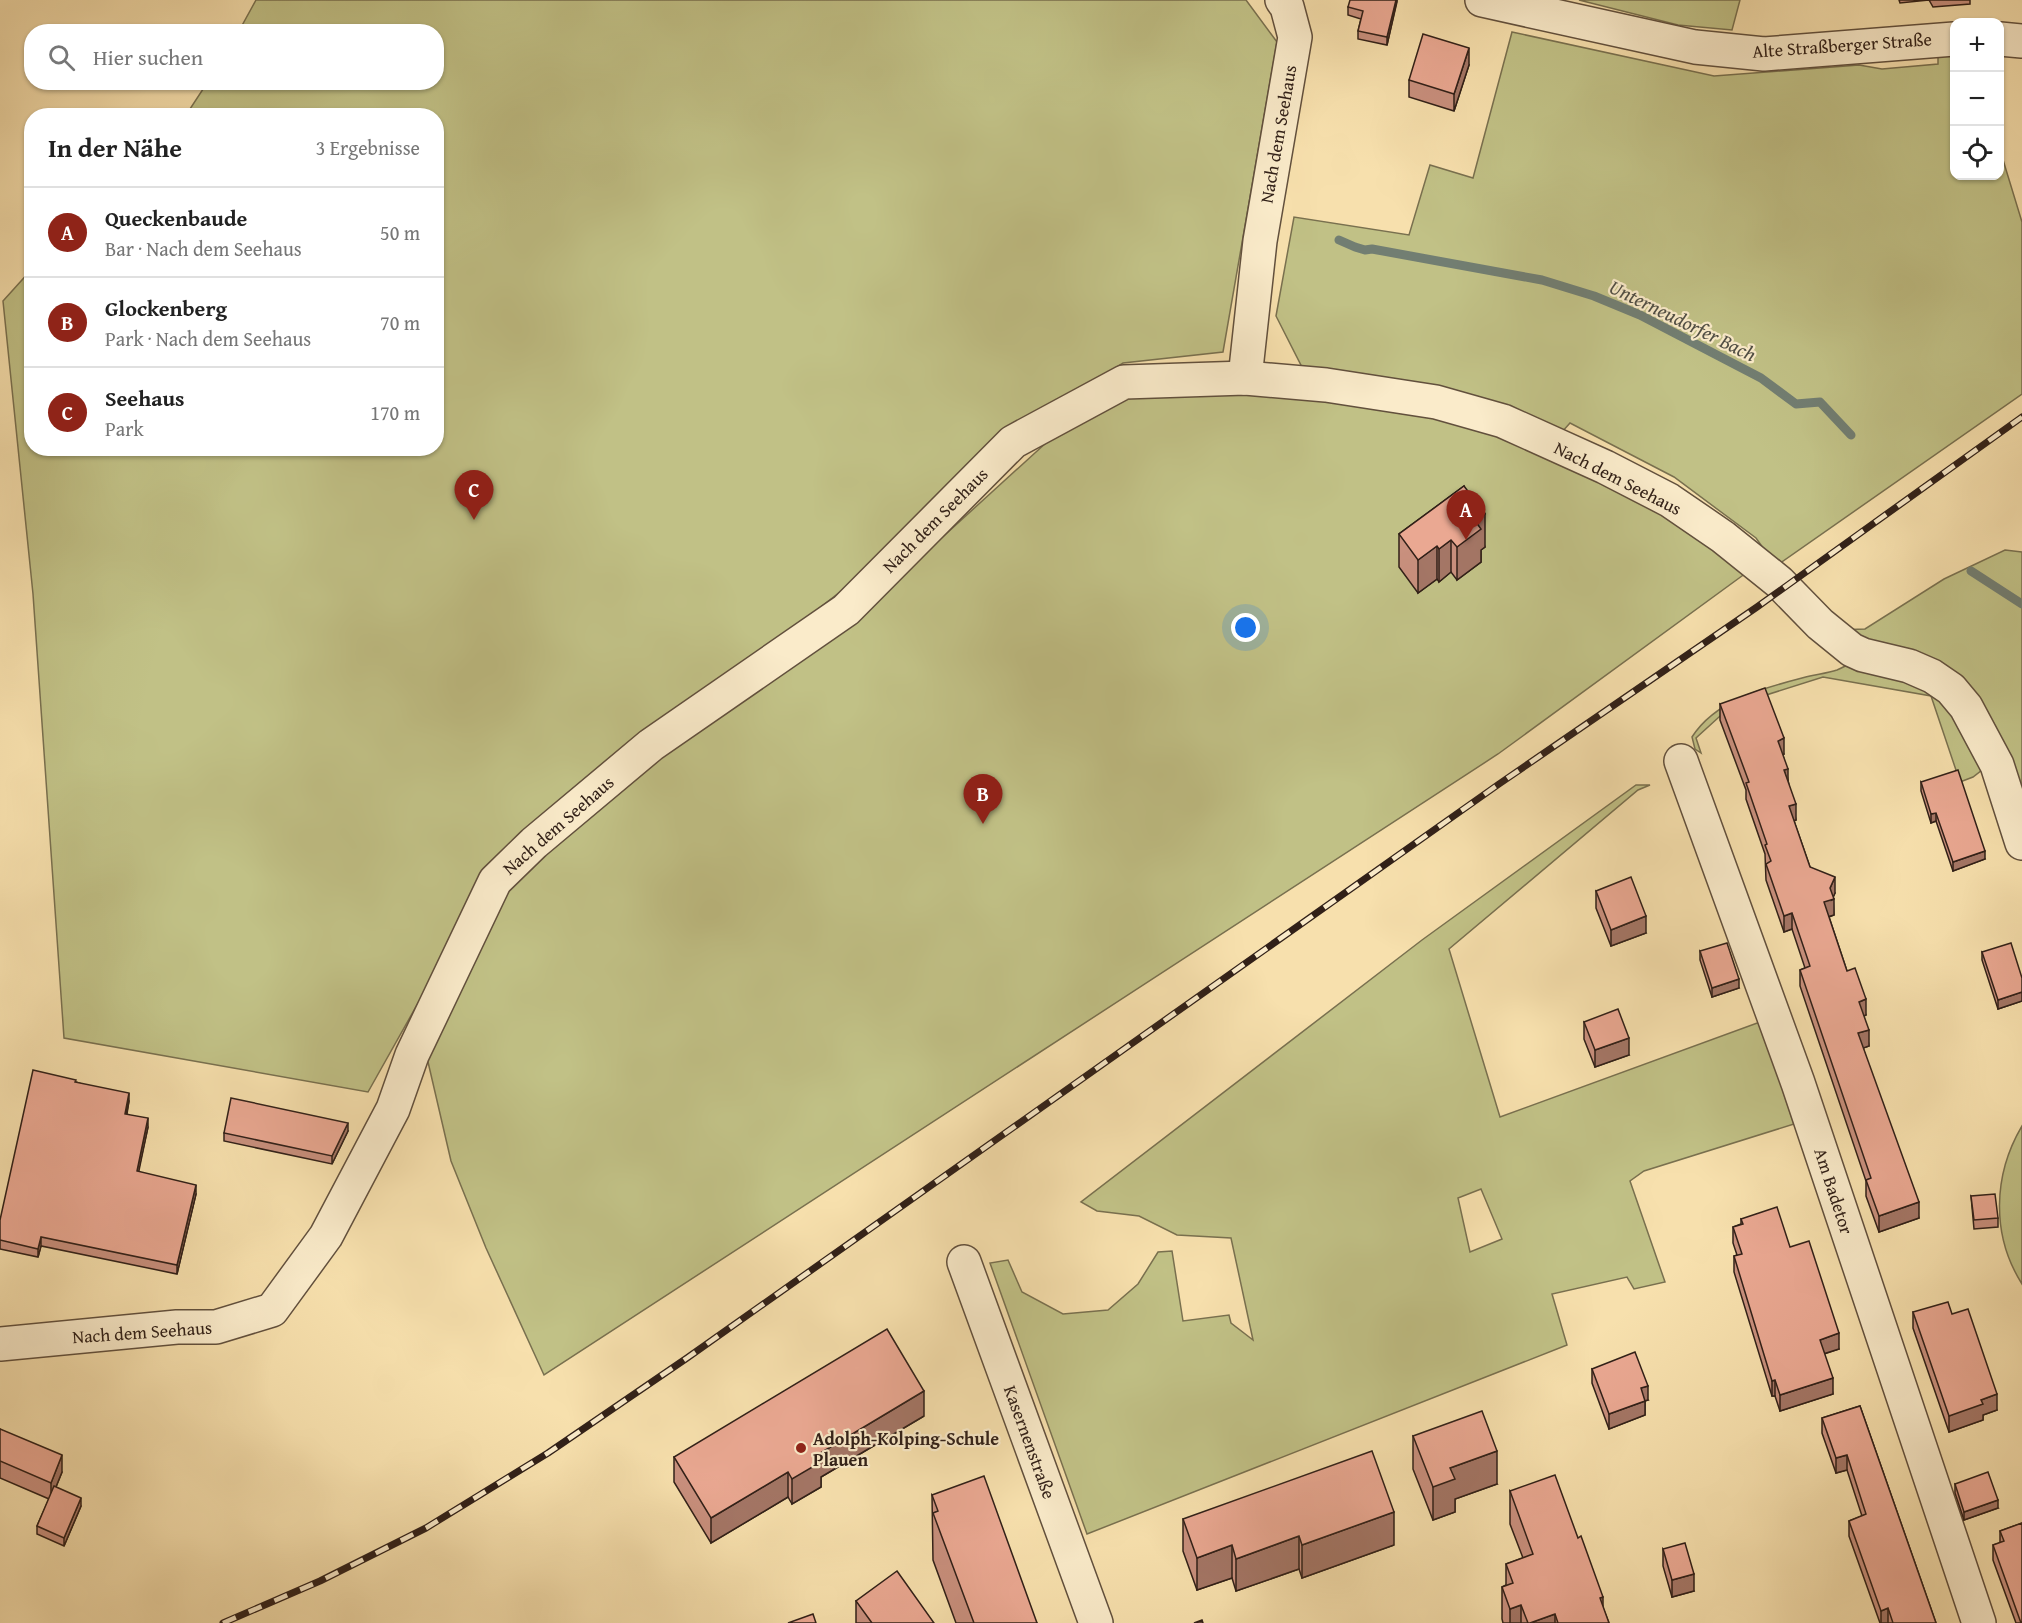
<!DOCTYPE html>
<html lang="de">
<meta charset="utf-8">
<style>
body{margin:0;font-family:"Gentium Book Plus",serif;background:#f2f2f2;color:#222}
.controls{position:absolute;right:18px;top:18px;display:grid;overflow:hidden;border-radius:12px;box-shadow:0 2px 4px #0004}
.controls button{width:54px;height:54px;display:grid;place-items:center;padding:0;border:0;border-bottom:2px solid #e0e0e0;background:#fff;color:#222;font:30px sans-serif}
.you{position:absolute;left:1246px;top:628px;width:21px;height:21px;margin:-15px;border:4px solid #fff;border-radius:50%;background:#1a73e8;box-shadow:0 0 0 9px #1a73e833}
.badge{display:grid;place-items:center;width:39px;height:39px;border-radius:50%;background:#8f2418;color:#fff;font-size:20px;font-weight:700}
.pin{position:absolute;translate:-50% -50px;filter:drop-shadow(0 2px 3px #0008)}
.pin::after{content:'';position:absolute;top:32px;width:21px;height:18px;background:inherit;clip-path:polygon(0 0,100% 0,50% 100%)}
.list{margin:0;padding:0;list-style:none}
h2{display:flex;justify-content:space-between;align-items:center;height:78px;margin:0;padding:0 24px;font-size:26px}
h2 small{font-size:20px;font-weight:400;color:#767676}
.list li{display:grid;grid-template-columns:39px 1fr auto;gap:18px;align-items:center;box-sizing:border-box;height:90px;padding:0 24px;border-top:2px solid #e0e0e0}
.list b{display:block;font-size:22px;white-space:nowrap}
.list p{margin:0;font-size:20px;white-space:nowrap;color:#767676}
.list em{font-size:20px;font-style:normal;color:#767676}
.icon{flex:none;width:33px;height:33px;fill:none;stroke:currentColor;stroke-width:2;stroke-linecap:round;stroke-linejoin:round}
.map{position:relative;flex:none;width:2022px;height:1623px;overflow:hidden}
.search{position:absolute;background:#fff;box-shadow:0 2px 4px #0004;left:24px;top:24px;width:420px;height:66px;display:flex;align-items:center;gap:15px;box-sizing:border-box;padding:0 21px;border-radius:24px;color:#767676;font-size:22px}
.panel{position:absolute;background:#fff;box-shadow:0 2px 4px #0004;left:24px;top:108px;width:420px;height:348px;border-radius:24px}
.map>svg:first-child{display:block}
.green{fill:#c1c186;stroke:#79704f;stroke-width:1.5;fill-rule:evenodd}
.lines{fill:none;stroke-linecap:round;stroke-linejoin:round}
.stream{stroke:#727e72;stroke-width:9}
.minor-casing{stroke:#62503d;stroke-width:36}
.minor{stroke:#faebca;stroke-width:33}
.rail-casing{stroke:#312018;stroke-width:7}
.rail{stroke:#faebca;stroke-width:4.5;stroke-dasharray:14;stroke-linecap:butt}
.wall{fill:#c9907e;stroke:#312018;stroke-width:1.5}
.shaded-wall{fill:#a47666;stroke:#312018;stroke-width:1.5}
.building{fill:#eaa892;stroke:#312018;stroke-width:1.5}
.poi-dot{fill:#8f2418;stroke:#faebca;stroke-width:2}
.labels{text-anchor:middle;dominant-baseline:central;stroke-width:4.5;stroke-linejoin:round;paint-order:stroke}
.street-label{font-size:18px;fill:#312018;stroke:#faebca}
.poi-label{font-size:18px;font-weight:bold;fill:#312018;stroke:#faebca;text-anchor:start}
.water-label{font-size:20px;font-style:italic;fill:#514f45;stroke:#faebca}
</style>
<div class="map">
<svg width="2022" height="1623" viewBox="0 0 2022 1623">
<rect width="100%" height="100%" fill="#f7e0ad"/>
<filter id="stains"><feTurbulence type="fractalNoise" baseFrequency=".00333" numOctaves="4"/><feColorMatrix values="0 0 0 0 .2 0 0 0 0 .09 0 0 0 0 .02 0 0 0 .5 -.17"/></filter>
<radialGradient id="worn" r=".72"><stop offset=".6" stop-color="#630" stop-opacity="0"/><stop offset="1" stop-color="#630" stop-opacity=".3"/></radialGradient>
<g class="green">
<polygon points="256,0 1246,0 1277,42 1223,352 1123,363 1045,414 840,592 503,852 368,1092 64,1038 33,594 3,301 31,270 32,448 436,448 436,116 186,115 207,83 436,82 436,32 239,31"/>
<polygon points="1579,0 1740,0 1732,30 1678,25"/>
<polygon points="1512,32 1714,76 1859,65 1882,69 1938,64 1938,54 1954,56 1954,176 2000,176 2000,150 2022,222 2022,394 1776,566 1756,538 1674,477 1570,423 1562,432 1304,371 1276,316 1294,217 1409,235 1430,165 1473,178"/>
<polygon points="1131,390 1345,397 1445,408 1534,449 1706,536 1746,573 1498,754 544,1375 486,1248 451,1161 425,1049 504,889 648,759 880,594 1059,431"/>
<polygon points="2005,550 2022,552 2022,819 1974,706 1838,630 1865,629 1944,579"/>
<path d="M 1858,659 L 1939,690 L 1982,770 L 1973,777 L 1960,782 L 1931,696 L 1823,677 L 1738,704 L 1719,717 L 1696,738 L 1701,753 L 1695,749 L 1692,737 C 1717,698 1768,687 1810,676 C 1819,674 1828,673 1837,670 C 1844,667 1851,663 1858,659 Z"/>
<path d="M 1636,785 L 1650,785 L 1638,790 L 1449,949 L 1500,1117 L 1760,1022 L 1794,1124 L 1644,1171 L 1630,1181 L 1665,1282 L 1634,1289 L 1627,1277 L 1552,1294 L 1567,1345 L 1087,1534 L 990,1263 L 1008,1260 L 1022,1292 L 1063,1314 L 1108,1310 L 1138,1284 L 1158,1252 L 1172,1251 L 1183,1321 L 1229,1315 L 1231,1323 L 1253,1340 L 1231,1238 L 1177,1235 L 1139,1216 L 1097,1211 L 1081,1202 L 1422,940 ZM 1481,1189 L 1502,1239 L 1470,1252 L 1458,1198 Z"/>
<path d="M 2022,1126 L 2022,1284 C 1991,1235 1993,1175 2022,1126 Z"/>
</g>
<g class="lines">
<g class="stream">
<polyline points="1339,240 1355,247 1365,250 1372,249 1542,280 1594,296 1640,315 1761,378 1796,404 1820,402 1851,435"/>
<polyline points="1971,571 2022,604"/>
</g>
<defs>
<g id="minor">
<polyline points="1482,0 1695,47 1764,54 1954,39"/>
<polyline points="2000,39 2022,41"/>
<polyline points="1245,378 1260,241 1295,37 1287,7 1282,0"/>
<polyline points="1681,761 1798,1083 1979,1623"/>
<polyline points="964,1262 1096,1623"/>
<polyline points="0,1344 177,1327 216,1327 272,1310 326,1236 393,1109 412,1055 495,881 534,843 651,745 846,610 1013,442 1124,382 1245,378 1326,385 1436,402 1503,421 1605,467 1669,500 1723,537 1779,582 1820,624 1852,650 1863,655 1909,666 1932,676 1951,689 1966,707 1997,765 2022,843"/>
</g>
</defs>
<use href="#minor" class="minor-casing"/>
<use href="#minor" class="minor"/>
<defs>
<polyline id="rail" points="223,1623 320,1581 426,1528 548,1453 687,1358 1499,784 1757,607 2022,417"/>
</defs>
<use href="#rail" class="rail-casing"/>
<use href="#rail" class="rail"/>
</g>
<g class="wall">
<polygon points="1397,0 1387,45 1358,39 1358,31 1361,19 1348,15 1348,7"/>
<polygon points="1899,0 1970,0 1970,4 1933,7 1929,0 1900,3"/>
<polygon points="1469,65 1454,111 1409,97 1409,80"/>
<polygon points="1464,486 1485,547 1481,550 1481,562 1457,580 1451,572 1439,582 1437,579 1418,593 1399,567 1399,534"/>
<polygon points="1720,704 1784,754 1783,755 1796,820 1794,821 1810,867 1835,893 1833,897 1834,915 1829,917 1847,971 1866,1015 1864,1016 1869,1046 1863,1048 1919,1218 1879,1232 1866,1196 1866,1181 1800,986 1800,970 1805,968 1792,929 1784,932 1766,880 1765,854 1746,799 1746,790 1720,720"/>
<polygon points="1921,782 1985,859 1953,871 1936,821 1931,823 1921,791"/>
<polygon points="1596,891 1646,933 1611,946 1596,908"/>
<polygon points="1700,951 1739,988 1712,997 1700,960"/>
<polygon points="1982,952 2022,978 2022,1001 1998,1009 1982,960"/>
<polygon points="1584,1022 1629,1055 1595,1067 1584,1039"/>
<polygon points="76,1082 129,1101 127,1114 148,1127 138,1172 196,1194 177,1274 41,1246 38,1257 0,1249 0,1220"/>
<polygon points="348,1131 332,1164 224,1141 224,1133"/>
<polygon points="1971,1196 1998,1218 1998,1227 1974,1229"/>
<polygon points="1741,1219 1790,1247 1839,1349 1824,1354 1833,1394 1780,1411 1775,1396 1772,1396 1734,1272 1734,1256 1737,1255 1733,1243 1733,1227 1741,1224"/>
<polygon points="1913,1312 1952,1314 1997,1410 1983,1415 1983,1420 1949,1432 1913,1328"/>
<polygon points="1592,1369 1648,1400 1645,1401 1645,1415 1609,1429 1592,1383"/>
<polygon points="1860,1406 1936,1623 1880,1623 1849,1536 1849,1521 1862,1516 1847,1470 1836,1473 1822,1433 1822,1418"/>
<polygon points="924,1416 821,1477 821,1487 792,1504 788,1497 711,1543 674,1482 674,1457"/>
<polygon points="0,1429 62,1472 56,1487 81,1506 64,1546 37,1534 37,1526 49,1499 0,1478"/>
<polygon points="1413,1436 1497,1484 1455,1499 1455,1512 1433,1520 1413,1469"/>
<polygon points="1955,1484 1998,1508 1964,1520 1955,1493"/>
<polygon points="1510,1491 1603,1608 1609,1623 1503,1623 1502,1619 1502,1587 1506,1585 1506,1564 1523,1558 1510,1524"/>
<polygon points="932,1495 1037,1623 956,1623 933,1560"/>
<polygon points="1183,1519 1394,1545 1302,1578 1299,1569 1236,1591 1232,1578 1197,1590 1183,1551"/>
<polygon points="2022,1523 2022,1623 2016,1623 1993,1560 1993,1545 2000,1543 2000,1531"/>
<polygon points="1663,1549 1694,1591 1672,1597 1663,1566"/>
<polygon points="856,1601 934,1623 856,1623"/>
</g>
<g class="shaded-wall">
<polygon points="1396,0 1397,0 1397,2 1387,45 1387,37"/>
<polygon points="1469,48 1469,65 1454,111 1454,94"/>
<polygon points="1485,514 1485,547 1481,550 1481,562 1457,580 1457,547 1476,522"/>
<polygon points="1451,540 1451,572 1439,582 1439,549"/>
<polygon points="1437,546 1437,579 1418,593 1418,560"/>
<polygon points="1784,738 1784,754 1778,757 1778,741"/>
<polygon points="1788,769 1788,785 1784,770"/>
<polygon points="1796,804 1796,820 1789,822 1789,806"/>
<polygon points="1936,813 1936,821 1931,823 1931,814"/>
<polygon points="1985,851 1985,859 1953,871 1953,862"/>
<polygon points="1835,877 1835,893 1832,900 1834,899 1834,915 1824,918 1824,902"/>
<polygon points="1792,913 1792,929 1784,932 1784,916"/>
<polygon points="1646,916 1646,933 1611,946 1611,930"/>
<polygon points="1739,979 1739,988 1712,997 1712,988"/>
<polygon points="2022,992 2022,1001 1998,1009 1998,1000"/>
<polygon points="1866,999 1866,1015 1859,1018 1859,1002"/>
<polygon points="1869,1030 1869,1046 1858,1050 1858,1033"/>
<polygon points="1629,1038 1629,1055 1595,1067 1595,1050"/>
<polygon points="129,1093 129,1101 125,1122 125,1114"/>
<polygon points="148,1118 148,1127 137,1180 137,1171"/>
<polygon points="348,1123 348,1131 332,1164 332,1156"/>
<polygon points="196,1185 196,1194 177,1274 177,1265"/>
<polygon points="1919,1202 1919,1218 1879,1232 1879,1216"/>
<polygon points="41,1237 41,1246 38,1257 38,1249"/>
<polygon points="1839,1333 1839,1349 1820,1355 1820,1340"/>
<polygon points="1833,1378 1833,1394 1780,1411 1780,1395"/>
<polygon points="1775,1380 1775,1396 1772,1396 1772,1381"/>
<polygon points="1648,1386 1648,1400 1641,1402 1641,1388"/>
<polygon points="924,1391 924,1416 821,1477 821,1487 792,1504 792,1479 817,1455"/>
<polygon points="1997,1394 1997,1410 1983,1415 1983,1420 1949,1432 1949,1416 1981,1400"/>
<polygon points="1645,1401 1645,1415 1609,1429 1609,1414"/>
<polygon points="1497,1451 1497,1484 1455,1499 1455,1512 1433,1520 1433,1487 1450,1468"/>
<polygon points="62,1455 62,1472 51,1499 51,1483"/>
<polygon points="1847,1455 1847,1470 1836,1473 1836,1458"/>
<polygon points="788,1472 788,1497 711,1543 711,1518"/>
<polygon points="81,1498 81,1506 64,1546 64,1538"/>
<polygon points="1998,1500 1998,1508 1964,1520 1964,1512"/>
<polygon points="1394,1512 1394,1545 1302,1578 1302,1545"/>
<polygon points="1299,1536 1299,1569 1236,1591 1236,1559"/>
<polygon points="1232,1545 1232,1578 1197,1590 1197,1558"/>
<polygon points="1694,1574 1694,1591 1672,1597 1672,1580"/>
<polygon points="1603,1597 1603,1623 1600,1598"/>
<polygon points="1521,1605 1521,1623 1510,1623 1510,1609"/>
<polygon points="1888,1608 1888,1623 1881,1623 1881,1611"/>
<polygon points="1555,1614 1555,1623 1530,1623"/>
</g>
<g class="building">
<polygon points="1350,0 1396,0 1387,37 1358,31 1363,11 1348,7"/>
<polygon points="1423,34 1469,48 1454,94 1409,80"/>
<polygon points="1464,486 1485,514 1476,522 1481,529 1457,547 1451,540 1439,549 1437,546 1418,560 1399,534"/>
<polygon points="1765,688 1784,738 1778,741 1788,769 1784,770 1796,804 1789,806 1810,867 1835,877 1830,888 1834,899 1824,902 1847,971 1855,968 1866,999 1859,1002 1869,1030 1858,1033 1919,1202 1879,1216 1866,1180 1871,1178 1800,970 1810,966 1792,913 1784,916 1766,864 1771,861 1765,845 1767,844 1746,783 1749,782 1720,704"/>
<polygon points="1958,770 1985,851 1953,862 1936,813 1931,814 1921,782"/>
<polygon points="1631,877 1646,916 1611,930 1596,891"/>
<polygon points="1727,943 1739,979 1712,988 1700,951"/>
<polygon points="2011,943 2022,978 2022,992 1998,1000 1982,952"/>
<polygon points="1618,1009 1629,1038 1595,1050 1584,1022"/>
<polygon points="33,1070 76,1080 75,1082 129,1093 125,1114 148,1118 137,1171 196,1185 177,1265 41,1237 38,1249 0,1240 0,1220"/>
<polygon points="231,1098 348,1123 332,1156 224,1133"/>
<polygon points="1995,1194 1998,1218 1974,1220 1971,1196"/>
<polygon points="1777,1207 1790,1247 1809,1241 1839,1333 1820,1340 1833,1378 1780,1395 1775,1380 1772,1381 1734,1256 1742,1254 1733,1227 1743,1224 1741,1219"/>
<polygon points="1948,1302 1952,1314 1968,1309 1997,1394 1981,1400 1983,1404 1949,1416 1913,1312"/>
<polygon points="887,1329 924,1391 817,1455 821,1462 792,1479 788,1472 711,1518 674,1457"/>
<polygon points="1635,1352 1648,1386 1641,1388 1645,1401 1609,1414 1592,1369"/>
<polygon points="1860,1406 1936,1623 1893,1623 1888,1608 1881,1611 1849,1521 1866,1514 1847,1455 1836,1458 1822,1418"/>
<polygon points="1482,1411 1497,1451 1450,1468 1455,1479 1433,1487 1413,1436"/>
<polygon points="0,1429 62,1455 51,1483 0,1461"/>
<polygon points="1372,1451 1394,1512 1302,1545 1299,1536 1236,1559 1232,1545 1197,1558 1183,1519"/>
<polygon points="1988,1472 1998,1500 1964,1512 1955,1484"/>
<polygon points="1555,1475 1578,1538 1581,1536 1603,1597 1600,1598 1609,1623 1558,1623 1555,1614 1530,1623 1528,1623 1521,1605 1510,1609 1502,1587 1513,1583 1506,1564 1533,1554 1510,1491"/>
<polygon points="984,1476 1037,1623 974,1623 933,1513 938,1511 932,1495"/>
<polygon points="54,1486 81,1498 64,1538 37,1526"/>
<polygon points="2022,1523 2022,1623 2021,1623 1993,1545 2004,1541 2000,1531"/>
<polygon points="1685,1543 1694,1574 1672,1580 1663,1549"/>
<polygon points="897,1571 934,1623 872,1623 856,1601"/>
<polygon points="813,1614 816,1623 788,1623"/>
<polygon points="1202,1620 1203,1623 1194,1623"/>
</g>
<circle class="poi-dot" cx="801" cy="1448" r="6"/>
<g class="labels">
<g class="street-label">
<text transform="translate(1842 45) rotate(-4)">Alte Straßberger Straße</text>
<text transform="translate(1278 134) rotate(-80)">Nach dem Seehaus</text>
<text transform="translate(1618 478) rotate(27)">Nach dem Seehaus</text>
<text transform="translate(935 520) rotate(-45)">Nach dem Seehaus</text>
<text transform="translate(558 825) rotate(-41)">Nach dem Seehaus</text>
<text transform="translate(1834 1191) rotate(72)">Am Badetor</text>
<text transform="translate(142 1332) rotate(-4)">Nach dem Seehaus</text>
<text transform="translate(1030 1442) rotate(70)">Kasernenstraße</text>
</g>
<g class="poi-label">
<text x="813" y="1438">Adolph-Kolping-Schule<tspan x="813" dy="21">Plauen</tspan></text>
</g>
<g class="water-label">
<text transform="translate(1683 320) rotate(26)">Unterneudorfer Bach</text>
</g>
</g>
<rect width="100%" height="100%" filter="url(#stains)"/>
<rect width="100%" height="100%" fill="url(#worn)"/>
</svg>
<div class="controls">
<button>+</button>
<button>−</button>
<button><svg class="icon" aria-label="locate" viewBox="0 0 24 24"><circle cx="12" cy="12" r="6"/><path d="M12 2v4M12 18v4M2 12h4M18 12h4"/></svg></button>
</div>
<div class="you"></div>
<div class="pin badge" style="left:1466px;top:540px">A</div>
<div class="pin badge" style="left:983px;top:824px">B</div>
<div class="pin badge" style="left:474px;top:520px">C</div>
<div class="search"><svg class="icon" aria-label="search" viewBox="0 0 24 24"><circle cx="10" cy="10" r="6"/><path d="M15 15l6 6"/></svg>Hier suchen</div>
<section class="panel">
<h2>In der Nähe<small>3 Ergebnisse</small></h2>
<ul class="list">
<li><span class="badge">A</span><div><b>Queckenbaude</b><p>Bar · Nach dem Seehaus</p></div><em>50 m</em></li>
<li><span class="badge">B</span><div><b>Glockenberg</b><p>Park · Nach dem Seehaus</p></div><em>70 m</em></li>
<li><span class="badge">C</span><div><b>Seehaus</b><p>Park</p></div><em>170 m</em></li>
</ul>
</section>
</div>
